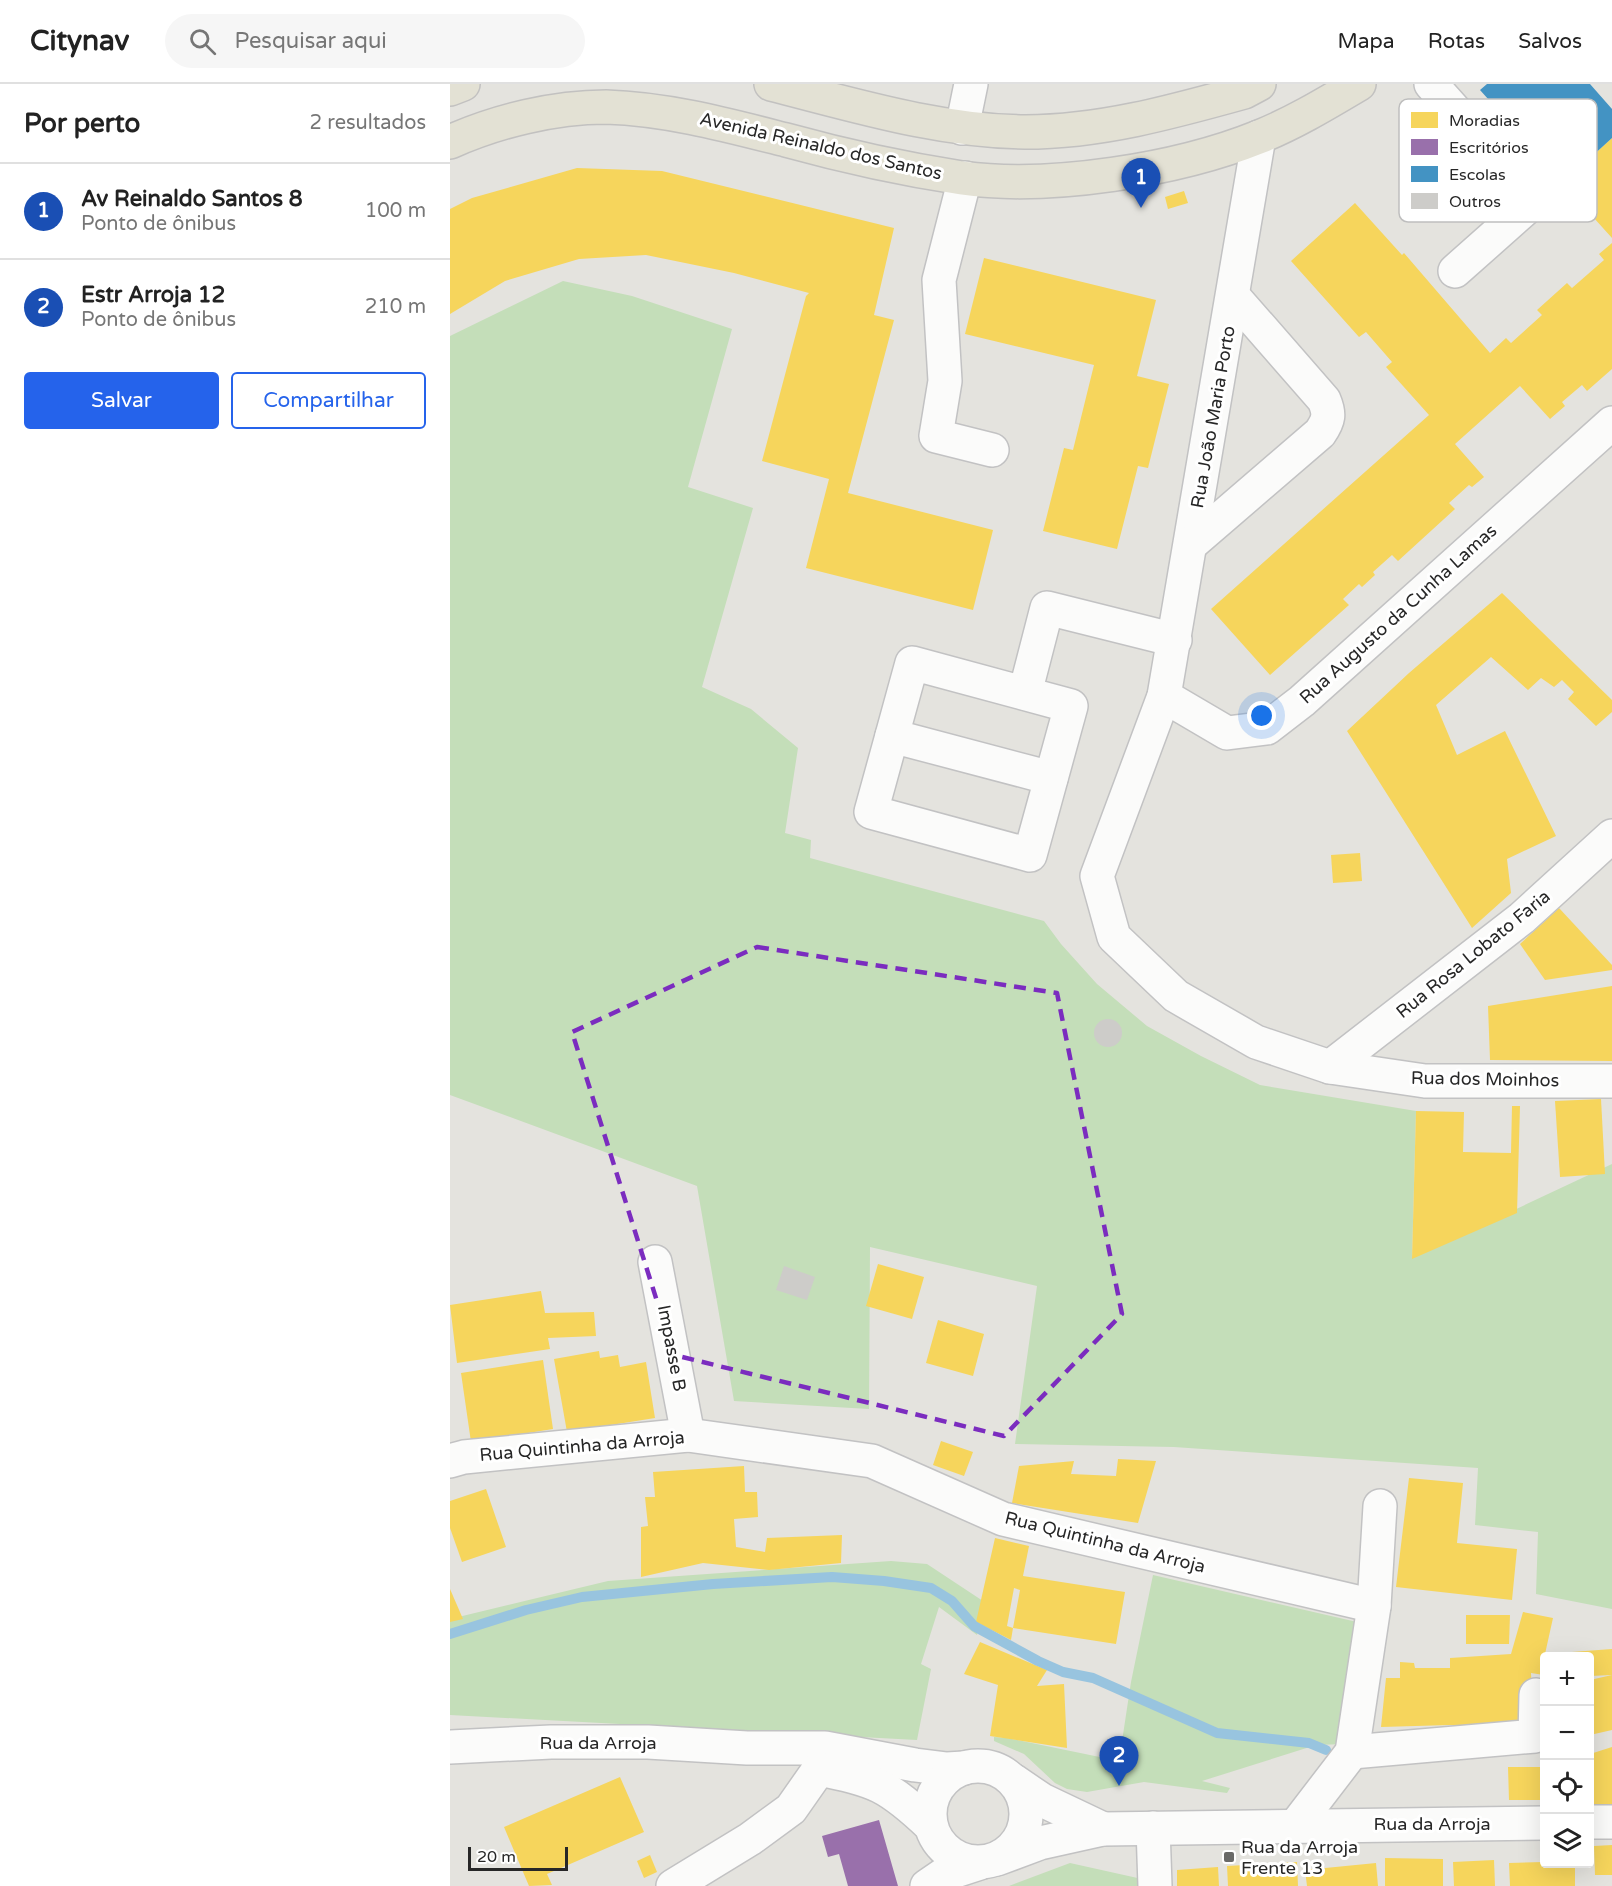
<!DOCTYPE html>
<html lang="pt">
<meta charset="utf-8">
<style>
body{margin:0;font-family:"Varela Round",sans-serif;background:#f6f6f6;color:#222}
.controls{position:absolute;right:18px;bottom:18px;display:grid;overflow:hidden;border-radius:6px;box-shadow:0 6px 24px #0002}
.controls button{width:54px;height:54px;display:grid;place-items:center;padding:0;border:0;border-bottom:2px solid #e0e0e0;background:#fff;color:#222;font:30px sans-serif}
.scale{position:absolute;left:18px;bottom:15px;width:100px;box-sizing:border-box;padding-left:6px;border:3px solid #272727;border-top:0;font-size:16px;line-height:21px;white-space:nowrap;color:#272727;-webkit-text-stroke:4px #fff;paint-order:stroke}
.you{position:absolute;left:812px;top:632px;width:21px;height:21px;margin:-15px;border:4px solid #fff;border-radius:50%;background:#1a73e8;box-shadow:0 0 0 9px #1a73e833}
.badge{display:grid;place-items:center;width:39px;height:39px;border-radius:50%;background:#2563eb;color:#fff;font-size:20px;font-weight:700}
.pin{position:absolute;translate:-50% -50px;filter:drop-shadow(0 2px 3px #0008)}
.pin::after{content:'';position:absolute;top:32px;width:21px;height:18px;background:inherit;clip-path:polygon(0 0,100% 0,50% 100%)}
.list{margin:0;padding:0;list-style:none}
h2{display:flex;justify-content:space-between;align-items:center;height:78px;margin:0;padding:0 24px;font-size:26px}
h2 small{font-size:20px;font-weight:400;color:#767676}
.list li{display:grid;grid-template-columns:39px 1fr auto;gap:18px;align-items:center;box-sizing:border-box;height:96px;padding:0 24px;border-top:2px solid #e0e0e0}
.list b{display:block;font-size:22px;white-space:nowrap}
.list p{margin:0;font-size:20px;white-space:nowrap;color:#767676}
.list em{font-size:20px;font-style:normal;color:#767676}
.actions{display:flex;gap:12px;padding:18px 24px}
.actions a{flex:1;padding:14px 0;border:2px solid #2563eb;border-radius:6px;text-align:center;font-size:21px;color:#2563eb}
.actions .main{background:#2563eb;color:#fff}
.icon{flex:none;width:33px;height:33px;fill:none;stroke:currentColor;stroke-width:2;stroke-linecap:round;stroke-linejoin:round}
.map{position:relative;flex:none;width:1162px;height:1802px;overflow:hidden}
header{display:flex;align-items:center;gap:36px;box-sizing:border-box;height:84px;padding:0 30px;background:#fff;border-bottom:2px solid #e0e0e0}
header strong{font-size:28px}
nav{display:flex;gap:33px;margin-inline-start:auto;font-size:21px}
.search{width:420px;height:54px;background:#f6f6f6;display:flex;align-items:center;gap:15px;box-sizing:border-box;padding:0 21px;border-radius:33px;color:#767676;font-size:22px}
main{display:flex}
aside{flex:1;background:#fff}
.map>svg:first-child{display:block}
.green{fill:#c4deb9}
.homes{fill:#f6d55c}
.offices{fill:#9970ab}
.schools{fill:#4393c3}
.lines{fill:none;stroke-linecap:round;stroke-linejoin:round}
.stream{stroke:#98c4df;stroke-width:10}
.building{fill:#cdccc9}
.minor-casing{stroke:#c2c2c3;stroke-width:36}
.major-casing{stroke:#c2c1c0;stroke-width:36}
.minor{stroke:#fbfbfa;stroke-width:33}
.major{stroke:#e3e1d4;stroke-width:33}
.marked{fill:none;stroke:#7b2cbf;stroke-width:4.5;stroke-dasharray:12 8;stroke-linejoin:round}
.poi-dot{fill:#696967;stroke:#fff;stroke-width:2}
.labels{text-anchor:middle;dominant-baseline:central;stroke-width:6;stroke-linejoin:round;paint-order:stroke}
.street-label{font-size:18px;fill:#272727;stroke:#fff}
.poi-label{font-size:18px;fill:#272727;stroke:#fff;text-anchor:start}
.key{fill:#fff;stroke:#bebebe;stroke-width:1.5}
.key-label{font-size:16px;fill:#272727}
</style>
<header>
<strong>Citynav</strong>
<div class="search"><svg class="icon" aria-label="search" viewBox="0 0 24 24"><circle cx="10" cy="10" r="6"/><path d="M15 15l6 6"/></svg>Pesquisar aqui</div>
<nav><a>Mapa</a><a>Rotas</a><a>Salvos</a></nav>
</header>
<main>
<aside>
<h2>Por perto<small>2 resultados</small></h2>
<ul class="list">
<li><span class="badge" style="background:#1a4fb4">1</span><div><b>Av Reinaldo Santos 8</b><p>Ponto de ônibus</p></div><em>100 m</em></li>
<li><span class="badge" style="background:#1a4fb4">2</span><div><b>Estr Arroja 12</b><p>Ponto de ônibus</p></div><em>210 m</em></li>
</ul>
<div class="actions"><a class="main">Salvar</a><a>Compartilhar</a></div>
</aside>
<div class="map">
<svg width="1162" height="1802" viewBox="0 0 1162 1802">
<rect width="100%" height="100%" fill="#e4e3de"/>
<g class="green">
<polygon points="113,197 182,212 282,245 238,403 303,424 252,603 301,625 348,664 335,749 361,756 360,774 594,837 611,860 647,900 697,942 751,972 810,1001 966,1027 962,1174 1162,1080 1162,1525 1086,1510 1088,1448 1025,1441 1028,1384 724,1363 565,1360 587,1202 420,1163 419,1325 284,1317 247,1102 0,1011 0,252"/>
<polygon points="441,1477 477,1480 533,1517 527,1551 489,1523 471,1580 481,1585 467,1656 0,1631 0,1535 158,1497"/>
<polygon points="703,1491 907,1538 895,1660 866,1661 752,1697 780,1704 777,1709 694,1698 637,1708 617,1705 605,1699 574,1670 544,1657 544,1653 557,1654 669,1677 681,1598"/>
<polygon points="620,1779 692,1795 692,1802 559,1802"/>
</g>
<g class="homes">
<polygon points="1162,54 1162,154 1125,113 1130,109 1117,95"/>
<polygon points="127,84 212,87 444,144 424,231 444,236 398,409 543,446 523,526 356,484 379,395 312,377 356,212 359,209 284,189 196,171 129,175 55,197 0,230 0,125 22,114"/>
<polygon points="734,107 738,119 718,125 715,113"/>
<polygon points="905,119 952,171 954,169 1040,269 1056,254 1061,259 1092,231 1087,226 1117,199 1122,204 1154,176 1149,170 1162,159 1162,285 1137,307 1132,301 1112,318 1115,322 1100,335 1070,302 1005,360 1034,393 1022,403 1019,401 999,419 1005,425 948,477 942,471 923,488 925,491 912,503 909,500 893,515 899,521 820,591 761,525 979,331 936,283 942,278 916,248 909,253 841,177"/>
<polygon points="534,174 706,216 687,292 719,300 698,384 688,382 667,465 593,447 614,364 623,366 644,281 515,250"/>
<polygon points="1052,509 1162,616 1162,628 1146,642 1118,615 1124,608 1112,596 1104,603 1091,594 1078,606 1041,573 986,621 1007,671 1055,647 1106,752 1057,775 1061,809 1022,844 897,647 959,589"/>
<polygon points="910,769 912,797 883,799 881,771"/>
<polygon points="1109,824 1162,881 1162,886 1095,896 1070,860"/>
<polygon points="1162,902 1162,977 1040,976 1038,922"/>
<polygon points="1151,1015 1155,1090 1110,1093 1105,1017"/>
<polygon points="1062,1022 1070,1022 1067,1129 962,1175 966,1027 1014,1028 1013,1068 1061,1069"/>
<polygon points="428,1180 474,1193 462,1235 416,1222"/>
<polygon points="91,1207 95,1229 144,1228 146,1252 98,1254 100,1265 7,1279 0,1221"/>
<polygon points="488,1236 534,1250 523,1292 476,1279"/>
<polygon points="149,1267 150,1274 168,1271 170,1283 196,1278 205,1334 117,1348 104,1275"/>
<polygon points="93,1276 103,1345 21,1358 11,1289"/>
<polygon points="491,1357 523,1368 514,1392 483,1381"/>
<polygon points="668,1375 706,1377 688,1439 562,1419 569,1382 624,1377 621,1390 666,1392"/>
<polygon points="294,1382 295,1408 307,1408 308,1433 284,1435 286,1463 315,1468 317,1454 392,1451 391,1479 319,1486 253,1479 191,1493 191,1443 198,1442 195,1413 205,1413 203,1388"/>
<polygon points="959,1394 1013,1399 1007,1459 1067,1465 1062,1516 946,1503"/>
<polygon points="36,1405 56,1463 12,1478 0,1444 0,1417"/>
<polygon points="545,1454 579,1462 573,1492 675,1508 666,1560 563,1544 570,1506 564,1504 557,1542 563,1544 561,1556 526,1538"/>
<polygon points="0,1505 13,1535 0,1538"/>
<polygon points="1073,1528 1103,1534 1095,1570 1162,1565 1162,1591 1140,1592 1140,1572 1095,1572 1094,1591 1081,1589 1082,1609 1077,1644 1000,1641 931,1643 936,1594 950,1594 950,1578 964,1579 965,1584 1000,1584 1000,1574 1061,1570"/>
<polygon points="1016,1531 1060,1531 1059,1560 1016,1560"/>
<polygon points="530,1558 597,1586 587,1602 614,1600 617,1664 540,1652 548,1601 514,1590"/>
<polygon points="1162,1591 1162,1646 1140,1651 1140,1596"/>
<polygon points="1162,1663 1162,1723 1143,1723 1140,1717 1140,1670"/>
<polygon points="1058,1683 1094,1683 1094,1716 1059,1716"/>
<polygon points="170,1693 194,1748 97,1790 102,1801 79,1802 54,1743"/>
<polygon points="1162,1761 1162,1791 1145,1791 1144,1762"/>
<polygon points="200,1771 207,1788 194,1794 187,1777"/>
<polygon points="935,1774 993,1775 993,1802 935,1802"/>
<polygon points="1044,1776 1045,1802 1004,1802 1003,1778"/>
<polygon points="847,1778 848,1802 778,1802 777,1782"/>
<polygon points="1094,1778 1125,1780 1125,1802 1060,1802 1059,1779"/>
<polygon points="926,1779 928,1802 857,1802 855,1786"/>
<polygon points="768,1783 769,1802 727,1802 727,1786"/>
</g>
<polygon class="offices" points="429,1736 448,1802 398,1802 389,1770 378,1773 372,1752"/>
<polygon class="schools" points="1037,0 1140,0 1162,25 1162,54 1117,95 1101,77 1097,81 1030,6"/>
<g class="lines">
<polyline class="stream" points="0,1550 76,1526 132,1513 263,1500 382,1493 434,1497 481,1504 502,1517 524,1542 588,1577 613,1588 643,1594 767,1649 859,1659 876,1666"/>
</g>
<g class="building">
<circle cx="658" cy="949" r="14"/>
<polygon points="334,1182 365,1193 357,1216 326,1206"/>
</g>
<g class="lines">
<defs>
<g id="minor">
<polyline points="981,0 1085,116 1005,187"/>
<polyline points="512,44 521,0"/>
<polyline points="809,53 714,612 647,792 664,853 726,912 806,958 880,983 975,997 1162,997"/>
<polyline points="515,94 489,196 495,297 486,352 542,366"/>
<path d="M 741,460 L 870,349 C 879,336 880,330 874,316 L 784,213"/>
<polygon points="462,579 621,622 580,771 421,728"/>
<polyline points="575,609 597,524 725,556"/>
<polyline points="714,612 777,649 817,644 852,617 1162,339"/>
<polyline points="442,652 601,694"/>
<polyline points="880,983 1072,834 1162,752"/>
<polyline points="205,1178 238,1351"/>
<polyline points="0,1377 14,1373 238,1351 422,1377 553,1435 924,1522"/>
<polyline points="0,1663 101,1658 198,1658 297,1664 375,1664 465,1681 497,1685 514,1684"/>
<polyline points="902,1668 1085,1652 1086,1611"/>
<circle cx="528" cy="1730" r="48"/>
<path d="M 368,1685 C 424,1695 439,1702 481,1742"/>
<polyline points="564,1697 592,1716 653,1745"/>
<polyline points="1140,1738 1162,1738"/>
<polyline points="846,1741 902,1668 924,1522 930,1422"/>
<polyline points="703,1744 705,1802"/>
<polyline points="547,1775 590,1759 653,1745 1094,1739"/>
<polyline points="223,1802 300,1755 341,1725 369,1685"/>
<polyline points="477,1802 493,1791 530,1779"/>
</g>
<g id="major">
<path d="M 321,0 C 404,21 488,47 575,48 C 650,48 722,28 794,8 L 809,0"/>
<polyline points="0,5 13,0"/>
<path d="M 0,58 C 47,37 104,23 156,23 C 218,25 277,41 336,56 C 394,72 453,85 512,94 C 600,106 727,86 809,53 C 844,39 877,19 909,0"/>
</g>
</defs>
<use href="#minor" class="minor-casing"/>
<use href="#major" class="major-casing"/>
<use href="#minor" class="minor"/>
<use href="#major" class="major"/>
</g>
<path class="marked" d="M 307,863 L 607,909 L 672,1230 L 554,1352 L 224,1271 L 122,948 Z"/>
<rect class="poi-dot" x="773" y="1767" width="12" height="12" rx="3"/>
<g class="labels">
<g class="street-label">
<text transform="translate(371 62) rotate(13)">Avenida Reinaldo dos Santos</text>
<text transform="translate(763 333) rotate(-80)">Rua João Maria Porto</text>
<text transform="translate(948 530) rotate(-42)">Rua Augusto da Cunha Lamas</text>
<text transform="translate(1023 870) rotate(-39)">Rua Rosa Lobato Faria</text>
<text transform="translate(1035 995) rotate(1)">Rua dos Moinhos</text>
<text transform="translate(222 1264) rotate(79)">Impasse B</text>
<text transform="translate(132 1362) rotate(-5)">Rua Quintinha da Arroja</text>
<text transform="translate(655 1458) rotate(14)">Rua Quintinha da Arroja</text>
<text x="148" y="1659">Rua da Arroja</text>
<text x="982" y="1740">Rua da Arroja</text>
</g>
<g class="poi-label">
<text x="791" y="1763">Rua da Arroja<tspan x="791" dy="21">Frente 13</tspan></text>
</g>
</g>
<rect x="949" y="15" width="198" height="123" rx="9" class="key"/>
<rect x="961" y="28" width="27" height="16" fill="#f6d55c"/>
<rect x="961" y="55" width="27" height="16" fill="#9970ab"/>
<rect x="961" y="82" width="27" height="16" fill="#4393c3"/>
<rect x="961" y="109" width="27" height="16" fill="#cdccc9"/>
<g class="key-label">
<text x="999" y="42">Moradias</text>
<text x="999" y="69">Escritórios</text>
<text x="999" y="96">Escolas</text>
<text x="999" y="123">Outros</text>
</g>
</svg>
<div class="controls">
<button>+</button>
<button>−</button>
<button><svg class="icon" aria-label="locate" viewBox="0 0 24 24"><circle cx="12" cy="12" r="6"/><path d="M12 2v4M12 18v4M2 12h4M18 12h4"/></svg></button>
<button><svg class="icon" aria-label="layers" viewBox="0 0 24 24"><path d="M12 4l9 5-9 5-9-5zM3 14l9 5 9-5"/></svg></button>
</div>
<div class="scale">20 m</div>
<div class="you"></div>
<div class="pin badge" style="left:691px;top:124px;background:#1a4fb4">1</div>
<div class="pin badge" style="left:669px;top:1702px;background:#1a4fb4">2</div>
</div>
</main>
